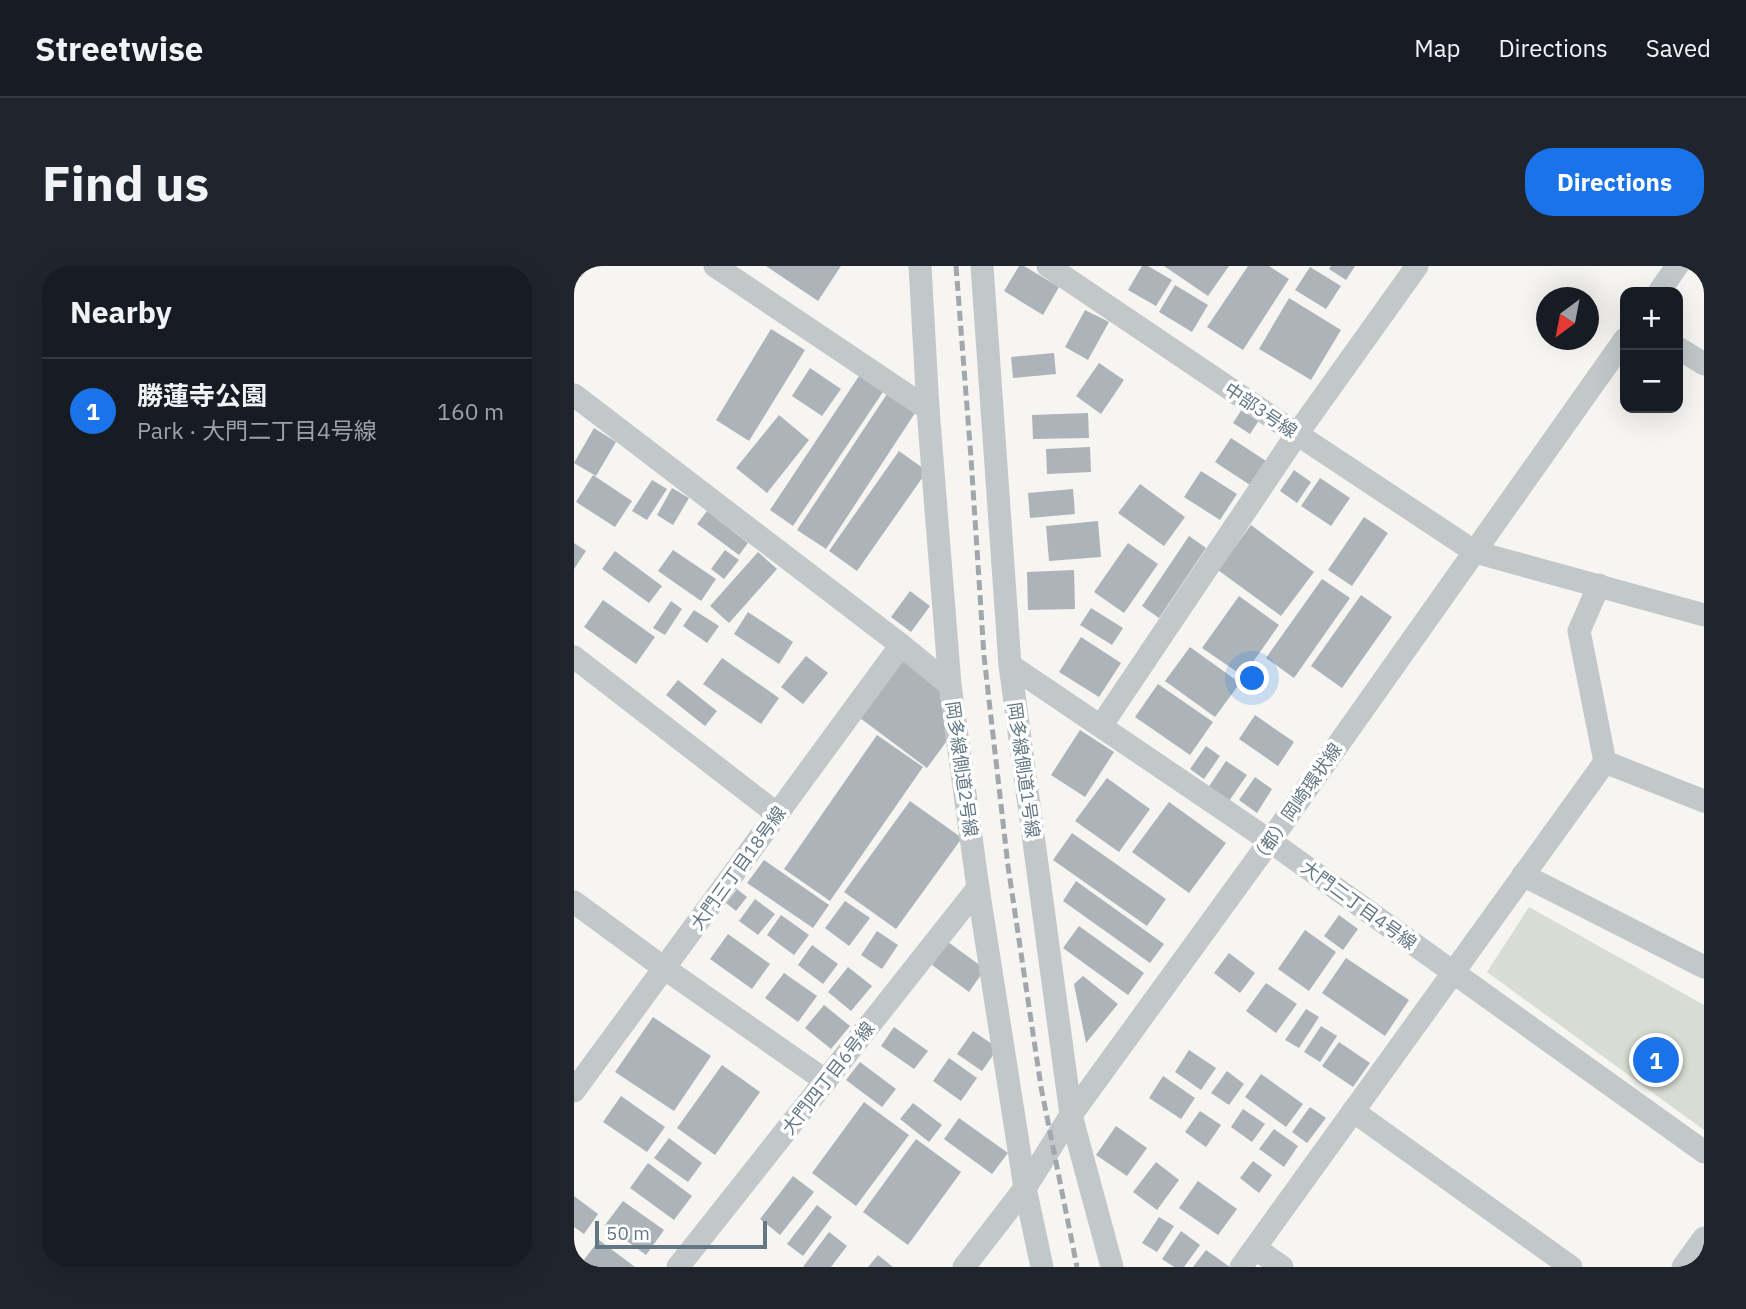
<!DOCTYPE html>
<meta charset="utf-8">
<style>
body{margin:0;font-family:"IBM Plex Sans","Noto Sans JP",sans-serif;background:#20242c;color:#f1f3f6}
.controls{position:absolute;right:21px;top:21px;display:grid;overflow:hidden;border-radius:14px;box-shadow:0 7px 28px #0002}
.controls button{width:63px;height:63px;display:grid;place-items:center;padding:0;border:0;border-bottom:2px solid #363941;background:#171b24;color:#f1f3f6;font:35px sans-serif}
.compass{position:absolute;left:962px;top:21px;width:63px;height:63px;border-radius:50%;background:#171b24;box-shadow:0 7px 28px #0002;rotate:212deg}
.scale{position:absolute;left:21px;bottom:18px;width:172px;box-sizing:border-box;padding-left:7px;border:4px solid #637784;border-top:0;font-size:19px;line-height:24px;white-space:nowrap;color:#637784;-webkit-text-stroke:5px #fff;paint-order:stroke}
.you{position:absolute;left:679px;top:413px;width:24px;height:24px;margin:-18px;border:5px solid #fff;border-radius:50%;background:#1a73e8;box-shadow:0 0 0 10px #1a73e833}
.badge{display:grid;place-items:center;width:46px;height:46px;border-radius:50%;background:#1a73e8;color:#fff;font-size:23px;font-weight:700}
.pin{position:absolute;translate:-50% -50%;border:4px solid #fff;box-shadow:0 2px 7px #0006}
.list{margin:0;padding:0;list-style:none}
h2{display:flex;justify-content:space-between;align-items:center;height:91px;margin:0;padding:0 28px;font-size:30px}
h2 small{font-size:23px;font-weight:400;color:#9ea1a6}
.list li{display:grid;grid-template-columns:46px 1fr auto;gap:21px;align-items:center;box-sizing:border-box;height:105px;padding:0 28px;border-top:2px solid #363941}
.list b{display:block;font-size:26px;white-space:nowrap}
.list p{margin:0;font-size:23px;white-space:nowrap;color:#9ea1a6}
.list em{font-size:23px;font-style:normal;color:#9ea1a6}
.map{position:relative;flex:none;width:1130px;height:1001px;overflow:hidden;border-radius:28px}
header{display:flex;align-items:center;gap:42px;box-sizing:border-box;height:98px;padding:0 35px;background:#171b24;border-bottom:2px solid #363941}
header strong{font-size:33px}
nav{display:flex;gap:38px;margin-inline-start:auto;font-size:24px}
.intro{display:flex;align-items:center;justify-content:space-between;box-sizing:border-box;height:168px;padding:0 42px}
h1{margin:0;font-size:49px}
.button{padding:18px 32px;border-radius:28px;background:#1a73e8;color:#fff;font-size:24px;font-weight:700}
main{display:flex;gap:42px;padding:0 42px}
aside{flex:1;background:#171b24;border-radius:28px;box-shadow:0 7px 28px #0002}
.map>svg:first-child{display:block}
.green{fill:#d7ddd2}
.building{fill:#acb4b9}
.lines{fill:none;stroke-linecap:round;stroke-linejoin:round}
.minor{stroke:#c2c7c9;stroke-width:23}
.rail{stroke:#a0a8ad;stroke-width:5;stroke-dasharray:10 5;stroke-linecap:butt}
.labels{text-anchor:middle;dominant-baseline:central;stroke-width:7;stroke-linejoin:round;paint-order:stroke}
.street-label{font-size:18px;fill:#637784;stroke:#fff}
</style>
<header>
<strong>Streetwise</strong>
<nav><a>Map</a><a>Directions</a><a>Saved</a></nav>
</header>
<div class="intro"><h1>Find us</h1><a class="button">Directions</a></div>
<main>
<aside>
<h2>Nearby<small></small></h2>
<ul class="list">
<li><span class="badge">1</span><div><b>勝蓮寺公園</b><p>Park · 大門二丁目4号線</p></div><em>160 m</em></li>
</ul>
</aside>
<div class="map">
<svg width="1130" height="1001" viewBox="0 0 1130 1001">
<rect width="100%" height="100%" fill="#f6f5f1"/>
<polygon class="green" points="955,641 1130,739 1130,864 913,706"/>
<g class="building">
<polygon points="192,0 267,0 244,35"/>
<polygon points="445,0 450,0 485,21 469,49 430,25"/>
<polygon points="568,0 574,0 598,14 582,40 554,24"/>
<polygon points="590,0 655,0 634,30"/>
<polygon points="674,0 695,0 715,13 669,84 633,61"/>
<polygon points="757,0 781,0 772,14 755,3"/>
<polygon points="736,1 767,20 752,43 721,24"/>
<polygon points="601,19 634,39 618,66 585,46"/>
<polygon points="715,32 767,64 737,114 685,83"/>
<polygon points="511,44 535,56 514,94 491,81"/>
<polygon points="197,63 231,84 175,175 142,154"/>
<polygon points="480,87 482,108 439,112 437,91"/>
<polygon points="525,97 550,114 527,148 502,130"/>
<polygon points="236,102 267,123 248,150 218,130"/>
<polygon points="289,104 313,120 219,260 196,244"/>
<polygon points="315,125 343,144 252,283 223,264"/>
<polygon points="670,140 687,151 676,168 659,157"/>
<polygon points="514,147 515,172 459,173 458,149"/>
<polygon points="205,149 235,174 193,227 162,202"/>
<polygon points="20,162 42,176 22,210 0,197"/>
<polygon points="657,172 692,195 676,219 641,196"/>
<polygon points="516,181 517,206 473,208 472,183"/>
<polygon points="325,185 353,205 283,305 255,285"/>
<polygon points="720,204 737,216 723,237 706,225"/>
<polygon points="627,205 663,228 646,254 610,231"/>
<polygon points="19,209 58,235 41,261 2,236"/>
<polygon points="746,212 776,232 757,260 727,240"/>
<polygon points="78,214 93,223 73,254 58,245"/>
<polygon points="566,218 611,251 590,280 544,247"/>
<polygon points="98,222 115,232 99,259 83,249"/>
<polygon points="499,223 501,248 456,252 454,227"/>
<polygon points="133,245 174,277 165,289 123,258"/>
<polygon points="790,251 814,267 778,320 754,304"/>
<polygon points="524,255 527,291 475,295 472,260"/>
<polygon points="677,259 740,306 707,350 644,304"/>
<polygon points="615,270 632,282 585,352 568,340"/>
<polygon points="0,277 12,285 0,303"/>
<polygon points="554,277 584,298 550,347 520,326"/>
<polygon points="99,284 142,313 127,335 84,305"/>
<polygon points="151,284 165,294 150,313 137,303"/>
<polygon points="41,285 88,320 75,337 28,303"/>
<polygon points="184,286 203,303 155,357 136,340"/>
<polygon points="500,304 501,343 454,344 453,306"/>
<polygon points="748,313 776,332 720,412 692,392"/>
<polygon points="336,325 356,340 337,366 317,351"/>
<polygon points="787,329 818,351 768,422 737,400"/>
<polygon points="665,330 705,359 669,410 628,382"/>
<polygon points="29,334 81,371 62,398 10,361"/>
<polygon points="97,335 108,343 91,369 79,362"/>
<polygon points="517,342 549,362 538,379 506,359"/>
<polygon points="120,344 145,360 133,377 109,360"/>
<polygon points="174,346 219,376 205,398 160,368"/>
<polygon points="507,371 547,397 525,431 485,406"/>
<polygon points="616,381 666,417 641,451 591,415"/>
<polygon points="232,390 254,407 229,438 207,421"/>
<polygon points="148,392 205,432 187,458 129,418"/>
<polygon points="330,394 371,423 372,476 353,502 286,452"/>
<polygon points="104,414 143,445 131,460 92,429"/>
<polygon points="584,418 639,456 616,489 561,451"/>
<polygon points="681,449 720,476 704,500 665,473"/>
<polygon points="506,464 540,486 511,531 477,509"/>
<polygon points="303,469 349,501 256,635 210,603"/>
<polygon points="632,480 646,490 630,513 616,503"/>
<polygon points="652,495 673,509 655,535 634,522"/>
<polygon points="681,511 698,523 683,547 665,534"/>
<polygon points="533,512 576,543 545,586 501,555"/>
<polygon points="336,535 388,572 322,663 270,626"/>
<polygon points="595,536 652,577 615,627 558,586"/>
<polygon points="498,567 592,633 573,660 479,594"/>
<polygon points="190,594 255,639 239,662 173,617"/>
<polygon points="502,615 590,678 576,697 489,635"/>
<polygon points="163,623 173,631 162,645 152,637"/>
<polygon points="181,633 201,648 184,669 165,655"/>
<polygon points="271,635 296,652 275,680 251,662"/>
<polygon points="207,649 235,669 220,689 193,669"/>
<polygon points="765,649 784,663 769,684 750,670"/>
<polygon points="505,660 570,707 554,729 489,682"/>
<polygon points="731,664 762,686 735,725 704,703"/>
<polygon points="303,665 324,679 308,703 287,689"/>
<polygon points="154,668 196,698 178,723 136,693"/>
<polygon points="374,676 411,703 395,726 358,699"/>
<polygon points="238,679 264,698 249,718 224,699"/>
<polygon points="655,687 681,707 666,727 640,707"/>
<polygon points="772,692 835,734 811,770 748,727"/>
<polygon points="274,701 298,720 277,745 254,726"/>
<polygon points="210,707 243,730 224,756 191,732"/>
<polygon points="509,710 544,738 512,777 500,718"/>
<polygon points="692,717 723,738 702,767 672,745"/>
<polygon points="250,739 276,760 257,783 231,762"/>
<polygon points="732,743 745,751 725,782 711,774"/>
<polygon points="79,751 137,790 100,845 41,806"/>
<polygon points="747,760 763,770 746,796 730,786"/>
<polygon points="320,761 354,785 340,803 307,780"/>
<polygon points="399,765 424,782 408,805 383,788"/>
<polygon points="765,776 796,797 779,821 748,800"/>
<polygon points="615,784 642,802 627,824 601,806"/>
<polygon points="375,792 403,812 387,835 359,815"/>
<polygon points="286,796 322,823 308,841 272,814"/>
<polygon points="148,799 186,826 141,889 103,862"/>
<polygon points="653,805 670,818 655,839 637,827"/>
<polygon points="687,808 729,838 712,861 671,831"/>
<polygon points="589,810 621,832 607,853 575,832"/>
<polygon points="47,830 91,861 73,886 29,856"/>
<polygon points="290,836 335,869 282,940 238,907"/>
<polygon points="339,837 368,859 355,876 326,853"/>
<polygon points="736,841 752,852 733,877 718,866"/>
<polygon points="669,843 691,858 678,876 657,861"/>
<polygon points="626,845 647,859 632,881 611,866"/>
<polygon points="385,852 434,887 418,908 370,873"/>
<polygon points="542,860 573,882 553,910 522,889"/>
<polygon points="700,863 724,880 710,901 685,883"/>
<polygon points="95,872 128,897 114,916 80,892"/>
<polygon points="342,873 387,906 334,979 289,946"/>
<polygon points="679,895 698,909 685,927 666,912"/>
<polygon points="582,896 605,914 583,944 559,926"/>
<polygon points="74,897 118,930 100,954 56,922"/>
<polygon points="219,910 240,926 206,969 186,953"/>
<polygon points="624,915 663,943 644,969 605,942"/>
<polygon points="0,930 24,948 10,968 0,961"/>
<polygon points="49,935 90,964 72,989 31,959"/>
<polygon points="243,939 258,951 229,990 213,978"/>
<polygon points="585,951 600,960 583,986 568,977"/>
<polygon points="607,965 626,979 610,1001 600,1001 588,993"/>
<polygon points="255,966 273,980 257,1001 229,1001"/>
<polygon points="25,974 61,1001 8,1001 6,999"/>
<polygon points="632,984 656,1001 619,1001"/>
<polygon points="304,989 319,1001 294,1001"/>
</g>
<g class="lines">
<g class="minor">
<polyline points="141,0 354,143"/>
<polyline points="346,0 354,143 376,419 404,622 451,922 468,1001"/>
<polyline points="408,0 436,399 497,849 538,1001"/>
<polyline points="474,0 723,168 901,286 1130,349"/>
<polyline points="0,2 1,0"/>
<polyline points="1085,26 1103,0"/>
<polyline points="1104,82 1130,98"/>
<polyline points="0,129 327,379 376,419"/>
<polyline points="1025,319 1005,365 1031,496"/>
<polyline points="0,391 203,548"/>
<polyline points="436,399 696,575 1130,886"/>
<polyline points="527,460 723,168 843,0"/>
<polyline points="949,609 1130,701"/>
<polyline points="0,636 90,702 252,815"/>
<polyline points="0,825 327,379"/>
<polyline points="779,845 997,1001"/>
<polyline points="681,982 708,1001"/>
<polyline points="104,1001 404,622"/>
<polyline points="390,1001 451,922 497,849 696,575 1051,73"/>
<polyline points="667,1001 1031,496 1130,535"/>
<polyline points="1109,1001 1130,972"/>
</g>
<polyline class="rail" points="382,0 397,192 410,390 434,600 467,821 503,1001"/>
</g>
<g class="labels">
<g class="street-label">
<text transform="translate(687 144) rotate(34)">中部3号線</text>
<text transform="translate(388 503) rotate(82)">岡多線側道2号線</text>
<text transform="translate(450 504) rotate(82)">岡多線側道1号線</text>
<text transform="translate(722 538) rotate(-55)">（都）岡崎環状線</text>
<text transform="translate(164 602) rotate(-54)">大門三丁目18号線</text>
<text transform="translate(785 639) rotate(36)">大門二丁目4号線</text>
<text transform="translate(254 812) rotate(-52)">大門四丁目6号線</text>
</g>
</g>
</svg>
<div class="controls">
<button>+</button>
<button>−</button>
</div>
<svg class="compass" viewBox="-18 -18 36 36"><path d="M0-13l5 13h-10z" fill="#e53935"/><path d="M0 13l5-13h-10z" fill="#9ea1a6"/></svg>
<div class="scale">50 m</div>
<div class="you"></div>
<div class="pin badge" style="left:1082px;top:794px">1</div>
</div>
</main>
